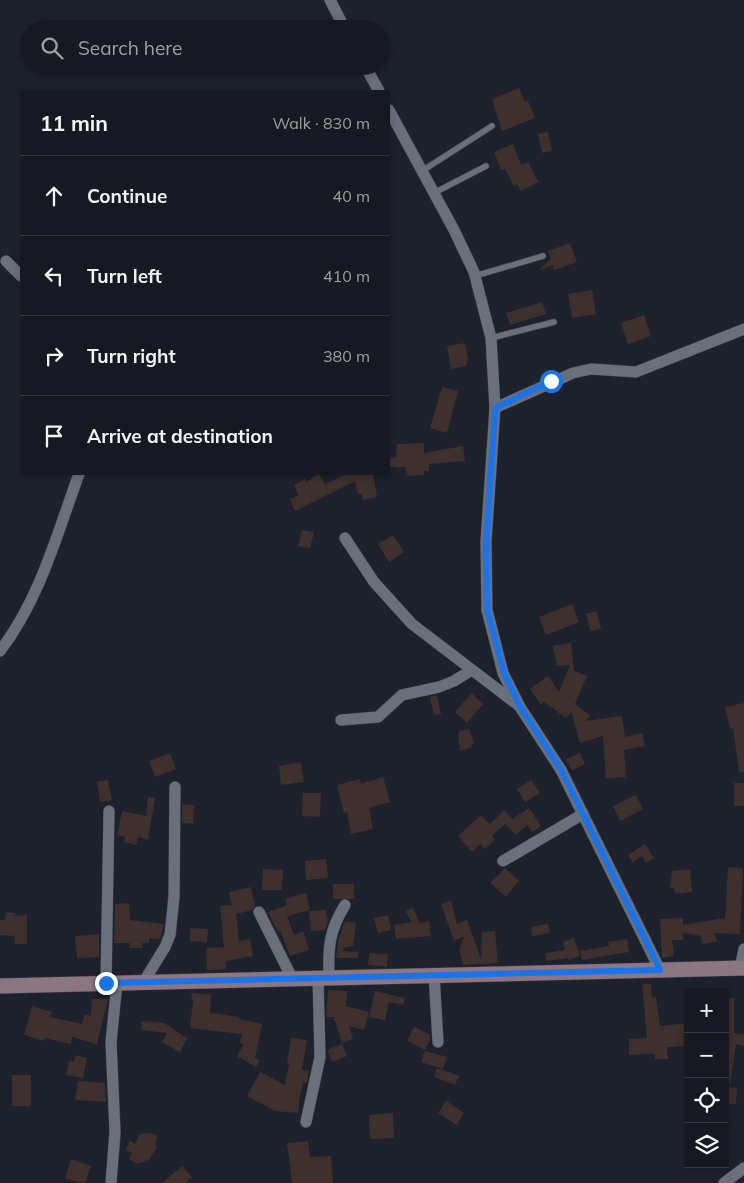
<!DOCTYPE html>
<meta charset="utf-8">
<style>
body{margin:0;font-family:Mulish,sans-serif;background:#23262e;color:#f1f3f6}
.controls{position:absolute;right:15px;bottom:15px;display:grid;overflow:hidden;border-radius:0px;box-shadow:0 2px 8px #0003}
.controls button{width:45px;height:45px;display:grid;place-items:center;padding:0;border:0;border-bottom:1px solid #35383f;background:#161921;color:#f1f3f6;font:25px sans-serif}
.stop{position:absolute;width:15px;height:15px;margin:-11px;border:4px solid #1a73e8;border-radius:50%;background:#fff}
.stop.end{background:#1a73e8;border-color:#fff;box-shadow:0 1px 5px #0008}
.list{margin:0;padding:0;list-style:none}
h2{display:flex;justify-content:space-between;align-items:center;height:65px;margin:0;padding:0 20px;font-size:21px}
h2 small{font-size:16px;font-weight:400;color:#9ea0a5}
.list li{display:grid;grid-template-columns:32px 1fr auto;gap:15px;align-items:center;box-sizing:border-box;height:80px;padding:0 20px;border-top:1px solid #35383f}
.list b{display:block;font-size:19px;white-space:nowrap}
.list em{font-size:16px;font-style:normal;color:#9ea0a5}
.icon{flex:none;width:28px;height:28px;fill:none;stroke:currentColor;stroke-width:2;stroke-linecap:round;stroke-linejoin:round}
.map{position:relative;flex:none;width:744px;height:1183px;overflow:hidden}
.search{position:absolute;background:#161921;box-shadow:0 2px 8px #0003;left:20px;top:20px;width:370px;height:55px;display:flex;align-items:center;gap:12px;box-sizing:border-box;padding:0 18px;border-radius:28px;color:#9ea0a5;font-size:19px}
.panel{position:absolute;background:#161921;box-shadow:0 2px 8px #0003;left:20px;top:90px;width:370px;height:385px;border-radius:0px}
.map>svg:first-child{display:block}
.building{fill:#3d302d}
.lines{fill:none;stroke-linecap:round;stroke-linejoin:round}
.service-casing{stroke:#3b3e46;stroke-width:7}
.minor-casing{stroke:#3b3e46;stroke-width:12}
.secondary-casing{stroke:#3b3e46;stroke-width:16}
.service{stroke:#6a6f7c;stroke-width:5.5}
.minor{stroke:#6a6f7c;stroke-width:11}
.secondary{stroke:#8b7681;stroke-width:15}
.route{stroke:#1a73e8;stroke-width:6}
</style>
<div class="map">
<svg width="744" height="1183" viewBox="0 0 744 1183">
<rect width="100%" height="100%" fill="#1d212c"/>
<g class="building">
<polygon points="519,88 525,102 528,101 535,118 502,131 492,99"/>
<polygon points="548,132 552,151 542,153 538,134"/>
<polygon points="513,144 521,165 528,162 538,182 521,191 517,184 514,186 505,169 501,170 494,152"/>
<polygon points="570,243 577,262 554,270 553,265 539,270 551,259 548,251"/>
<polygon points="592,290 596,314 572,318 568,294"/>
<polygon points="542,302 546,314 510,325 506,313"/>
<polygon points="644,315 651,336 628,344 621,323"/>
<polygon points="465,343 468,359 466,366 451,369 447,346"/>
<polygon points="442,387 458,391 447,433 430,428"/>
<polygon points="424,443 424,453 463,446 465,461 429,464 429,471 424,471 424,475 408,476 405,467 389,467 389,457 396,458 397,444"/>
<polygon points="319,474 325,484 347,474 373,474 377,497 363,500 362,494 358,494 355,481 295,511 290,499 299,495 294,485 305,479 306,482"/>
<polygon points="302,530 314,532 310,548 298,546"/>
<polygon points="393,535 404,552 389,562 378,544"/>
<polygon points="572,604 579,622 546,635 539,617"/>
<polygon points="597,611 601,629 590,631 586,614"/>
<polygon points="571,643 574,671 587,676 575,704 591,716 585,721 622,716 625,737 642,733 645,746 624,750 626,777 606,779 603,736 580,743 571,712 566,718 544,702 541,705 530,689 548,676 559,692 570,665 557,666 553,646"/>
<polygon points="472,693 483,704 467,723 455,712"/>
<polygon points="437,695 441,714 434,715 430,697"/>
<polygon points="744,703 744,772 739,772 733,728 730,729 725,707"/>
<polygon points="469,728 474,744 471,745 472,747 460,751 458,732"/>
<polygon points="170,753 176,769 155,777 149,761"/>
<polygon points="580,753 585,764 572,771 566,759"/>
<polygon points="301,762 304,782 281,785 279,766"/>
<polygon points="383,777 390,802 369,808 373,829 351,834 347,812 344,813 337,785 360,779 361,784"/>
<polygon points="108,780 112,800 100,802 97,782"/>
<polygon points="531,780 540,793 525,802 517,789"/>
<rect x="734" y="783" width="10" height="23"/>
<polygon points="303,793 321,793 320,817 302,816"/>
<polygon points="636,795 643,809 620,821 613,806"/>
<polygon points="148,797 155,798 148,840 138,837 136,845 124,842 125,837 117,835 122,811 146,816"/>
<polygon points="182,804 194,805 193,824 182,823"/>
<polygon points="529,808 541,826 532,832 527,825 516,835 505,824 492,836 495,839 485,849 480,844 472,852 458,836 481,815 490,824 504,810 512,819"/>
<polygon points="645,844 654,858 646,863 642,856 633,862 628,855"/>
<polygon points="326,859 328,878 306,880 305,861"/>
<polygon points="728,867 743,868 740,934 715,933 717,942 702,944 701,936 683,933 683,940 672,940 674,956 662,958 660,919 683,918 683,925 725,918"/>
<polygon points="505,868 519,881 506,897 490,883"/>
<polygon points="263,869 283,870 282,890 262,890"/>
<polygon points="690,869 692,892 675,894 674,888 670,888 672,871"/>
<rect x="333" y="884" width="21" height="15"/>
<polygon points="251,887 255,906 252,910 236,914 239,941 250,939 253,956 226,961 226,969 207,970 206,948 224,947 220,906 232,905 229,892"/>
<polygon points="306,893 310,910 287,916 294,935 303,931 309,950 290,956 280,931 278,932 268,912 287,905 285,899"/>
<polygon points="451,901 457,924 467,920 481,959 482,932 495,931 498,963 463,965 459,950 464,937 454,940 441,904"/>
<polygon points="129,903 130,920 164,924 160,939 149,938 149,943 142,943 142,948 130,948 130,943 114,943 115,904"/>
<polygon points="413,908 420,923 429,921 431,936 396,939 394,925 411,922 406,911"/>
<polygon points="326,910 327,919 329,919 325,930 311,931 309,911"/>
<polygon points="6,912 16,913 15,916 27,915 27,944 15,944 15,936 0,935 0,920 5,920"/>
<polygon points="388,915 391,930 378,933 374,918"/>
<polygon points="345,921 356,923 353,946 343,948 343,951 358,952 358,958 336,958 338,941"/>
<polygon points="548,924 550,933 532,936 531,927"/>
<polygon points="190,928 208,929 207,942 190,941"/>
<polygon points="99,934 99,957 77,958 75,936"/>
<polygon points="574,938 580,956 568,960 568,958 546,961 545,953 565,950 563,942"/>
<polygon points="627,939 629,952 582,960 580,951 609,946 608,942"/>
<polygon points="369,953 388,954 387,967 368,965"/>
<polygon points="642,984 651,984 652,998 656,997 660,1026 688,1023 688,1046 667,1047 668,1059 655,1059 655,1054 629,1055 629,1039 647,1038"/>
<polygon points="328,990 347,991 346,1006 369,1012 364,1030 349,1026 353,1039 342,1043 334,1017 326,1017"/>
<polygon points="375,991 405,998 403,1005 389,1002 385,1020 369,1017"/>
<polygon points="191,993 211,994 210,1013 239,1017 239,1019 262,1024 255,1058 260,1060 256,1067 237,1056 244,1044 240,1043 242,1034 190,1028 193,1001"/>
<polygon points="725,998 734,998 734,1033 744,1034 744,1046 736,1044 730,1084 725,1084"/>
<polygon points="92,999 108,999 97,1044 72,1037 71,1044 45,1038 44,1041 24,1035 32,1006 52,1012 50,1017 82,1024 85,1014 91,1016"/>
<polygon points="142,1021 164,1023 187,1038 180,1052 162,1042 167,1033 141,1030"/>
<polygon points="414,1027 430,1035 430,1040 425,1050 407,1041"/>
<polygon points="291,1038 307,1040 302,1070 309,1071 307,1083 304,1082 300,1094 298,1113 275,1111 247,1096 260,1072 285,1085 289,1064 287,1063"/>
<polygon points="342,1044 347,1056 332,1062 327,1050"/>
<polygon points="425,1051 447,1057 443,1069 421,1062"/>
<polygon points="76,1055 87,1058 83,1078 66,1075 69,1061 74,1062"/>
<polygon points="437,1068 459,1076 455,1085 434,1077"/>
<rect x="12" y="1075" width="19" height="31"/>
<polygon points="78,1081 105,1083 106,1102 75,1100"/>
<polygon points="725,1087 737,1088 736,1104 725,1104"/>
<polygon points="446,1101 464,1113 457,1125 438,1113"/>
<polygon points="393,1113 394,1138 370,1139 369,1115"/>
<polygon points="150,1133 158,1136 155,1144 157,1147 148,1161 146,1159 144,1163 141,1162 138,1164 129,1159 132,1153 126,1150 130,1141 135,1144 140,1134"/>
<polygon points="308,1141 310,1157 331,1156 333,1183 292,1183 287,1143"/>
<polygon points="71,1159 91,1166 85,1183 65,1179"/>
<polygon points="182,1166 192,1177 185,1183 162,1183"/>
</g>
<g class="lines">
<defs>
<g id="service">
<polyline points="422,171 492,126"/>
<polyline points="434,193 486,166"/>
<polyline points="475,276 543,256"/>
<polyline points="491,338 554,322"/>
</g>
<g id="minor">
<polyline points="330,0 345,29"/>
<polyline points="365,66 379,91"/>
<polyline points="389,110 454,230 474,272 491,338 495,408 486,542 487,610 503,673 520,707 561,770 660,970"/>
<polyline points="6,261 21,276"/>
<polyline points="495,408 573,373 591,369 636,372 744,329"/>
<polyline points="345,538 374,582 412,624 518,705"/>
<path d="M 0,651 C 40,599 57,534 79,474"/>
<polyline points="341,720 378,717 402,695 439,687 454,681 470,671"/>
<polyline points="503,861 583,814"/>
<polyline points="259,912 292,978"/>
<polyline points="740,968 744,949"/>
<polyline points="434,974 438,1042"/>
<path d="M 329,977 C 328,947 329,931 345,905"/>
<polyline points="106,983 109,811"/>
<polyline points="143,983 165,947 170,935 174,897 175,787"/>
<polyline points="306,1122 320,1057 318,977"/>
<polyline points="111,1183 115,1132 111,1042 117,983"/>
<polyline points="724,1183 744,1168"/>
</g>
<polyline id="secondary" points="0,986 744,968"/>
</defs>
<use href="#service" class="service-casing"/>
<use href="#minor" class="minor-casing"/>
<use href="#secondary" class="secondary-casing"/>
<use href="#service" class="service"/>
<use href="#minor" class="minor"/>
<use href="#secondary" class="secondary"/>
</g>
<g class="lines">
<polyline class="route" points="106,983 660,970 561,770 520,707 504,673 487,610 486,542 495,408 551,381"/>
</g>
</svg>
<div class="controls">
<button>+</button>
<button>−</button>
<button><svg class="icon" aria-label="locate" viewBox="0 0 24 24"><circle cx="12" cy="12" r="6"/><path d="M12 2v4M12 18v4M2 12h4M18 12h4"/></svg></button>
<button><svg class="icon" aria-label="layers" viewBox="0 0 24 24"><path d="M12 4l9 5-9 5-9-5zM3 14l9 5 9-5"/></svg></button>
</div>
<div class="stop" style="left:551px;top:381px"></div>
<div class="stop end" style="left:106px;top:983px"></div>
<div class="search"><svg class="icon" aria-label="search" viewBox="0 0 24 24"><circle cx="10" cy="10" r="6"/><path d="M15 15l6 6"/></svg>Search here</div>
<section class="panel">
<h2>11 min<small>Walk · 830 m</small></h2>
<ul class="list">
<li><svg class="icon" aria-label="ahead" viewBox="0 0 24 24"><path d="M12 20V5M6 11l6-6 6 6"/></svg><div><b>Continue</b></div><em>40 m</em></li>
<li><svg class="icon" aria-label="left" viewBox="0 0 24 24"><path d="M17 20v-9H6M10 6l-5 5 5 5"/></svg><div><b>Turn left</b></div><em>410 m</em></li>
<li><svg class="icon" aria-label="right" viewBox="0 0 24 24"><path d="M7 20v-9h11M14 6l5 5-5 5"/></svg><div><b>Turn right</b></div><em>380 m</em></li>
<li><svg class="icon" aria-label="arrive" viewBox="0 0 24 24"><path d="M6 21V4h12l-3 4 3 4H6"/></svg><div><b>Arrive at destination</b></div></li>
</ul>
</section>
</div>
